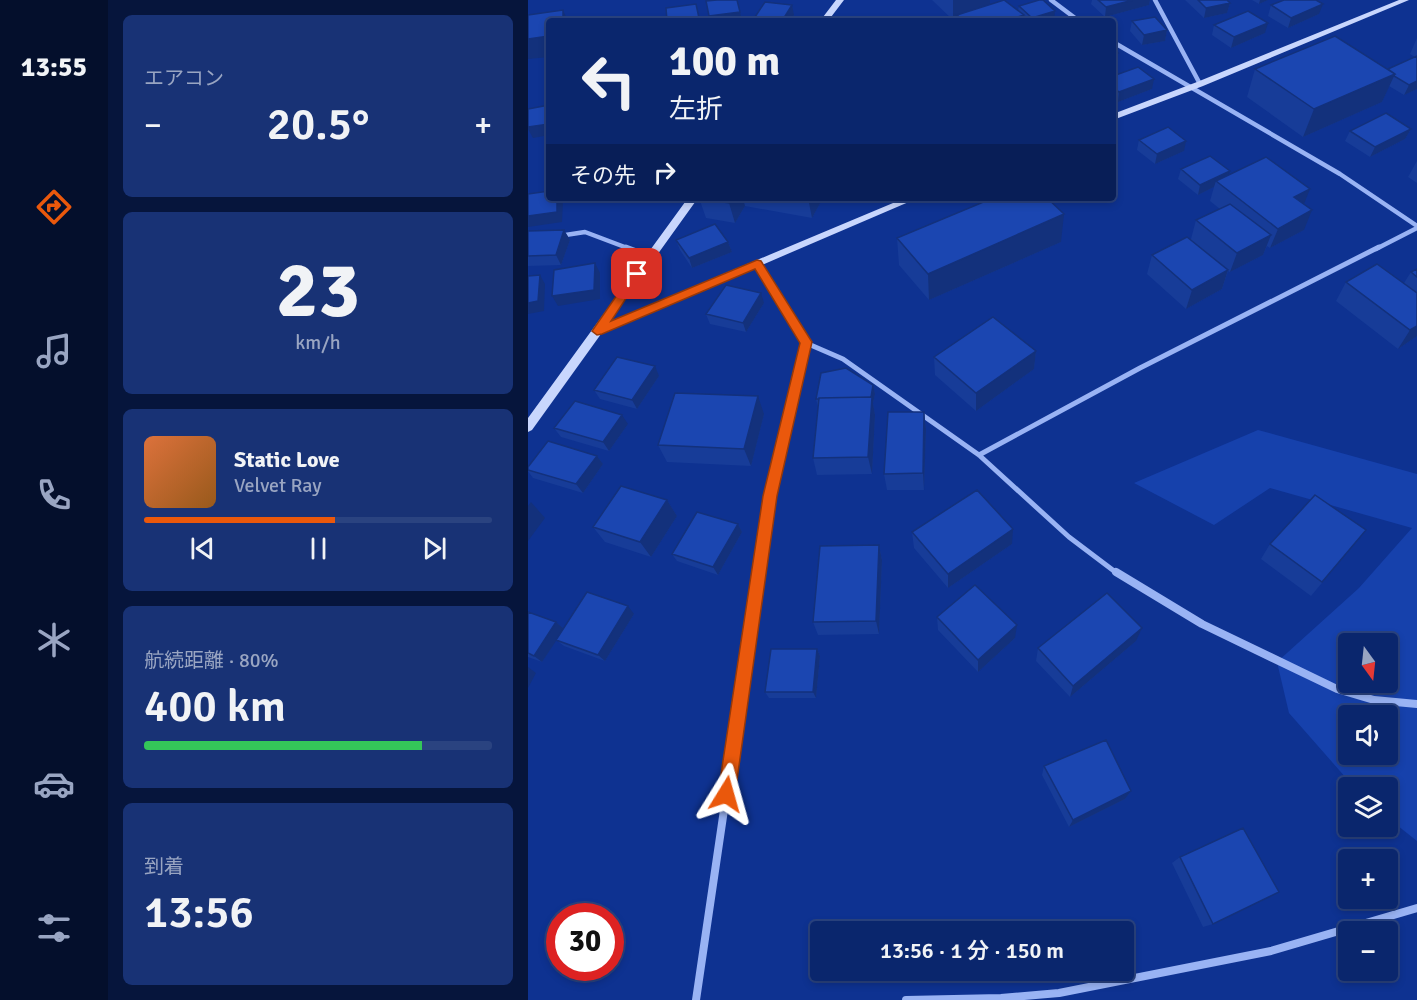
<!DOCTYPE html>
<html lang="ja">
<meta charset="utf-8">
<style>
body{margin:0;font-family:Signika,"Noto Sans JP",sans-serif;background:#183275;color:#f1f3f6;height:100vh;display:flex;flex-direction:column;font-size:22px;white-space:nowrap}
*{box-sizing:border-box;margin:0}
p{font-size:20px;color:#99a5c2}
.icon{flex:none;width:33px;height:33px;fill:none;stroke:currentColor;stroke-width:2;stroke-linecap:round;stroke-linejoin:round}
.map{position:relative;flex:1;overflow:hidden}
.sheet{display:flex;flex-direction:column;gap:15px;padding:15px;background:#06153c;width:420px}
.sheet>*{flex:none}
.guide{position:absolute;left:18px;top:18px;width:570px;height:183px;border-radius:6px;box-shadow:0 3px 9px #0003,0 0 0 2px #2a4380;background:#0a266d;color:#f1f3f6;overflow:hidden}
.needle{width:39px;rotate:165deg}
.controls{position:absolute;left:810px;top:633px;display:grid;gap:12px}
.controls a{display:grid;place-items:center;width:60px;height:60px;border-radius:6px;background:#0a266d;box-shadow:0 3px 9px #0003,0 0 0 2px #2a4380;font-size:30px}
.speed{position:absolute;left:18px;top:903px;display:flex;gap:12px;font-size:30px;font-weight:700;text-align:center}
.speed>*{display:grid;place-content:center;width:78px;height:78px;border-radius:50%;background:#0a266d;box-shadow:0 3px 9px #0003,0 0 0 2px #2a4380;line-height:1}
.speed .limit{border:9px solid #d22;background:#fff;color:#111}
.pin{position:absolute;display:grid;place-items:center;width:51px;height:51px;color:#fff;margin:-26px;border-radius:12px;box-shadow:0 3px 9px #0006}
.me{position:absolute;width:66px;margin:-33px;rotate:8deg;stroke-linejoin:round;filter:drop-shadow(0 0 4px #0008)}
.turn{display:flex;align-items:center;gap:21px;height:126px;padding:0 24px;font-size:27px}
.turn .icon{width:78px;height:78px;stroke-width:2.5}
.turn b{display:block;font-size:42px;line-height:51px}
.then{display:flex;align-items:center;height:57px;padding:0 24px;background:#0003;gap:12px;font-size:22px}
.big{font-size:45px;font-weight:600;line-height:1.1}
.sheet .widget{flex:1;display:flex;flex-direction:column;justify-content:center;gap:9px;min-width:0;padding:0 21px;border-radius:9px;background:#183275}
.sheet .dial{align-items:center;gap:0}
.dial b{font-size:78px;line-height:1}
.song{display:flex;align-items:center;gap:18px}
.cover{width:72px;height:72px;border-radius:9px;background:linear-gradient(135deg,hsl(20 70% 55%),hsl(30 70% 35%))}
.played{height:6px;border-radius:3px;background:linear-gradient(90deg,#ea580c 55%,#2a4380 55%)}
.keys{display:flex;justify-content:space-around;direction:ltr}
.heat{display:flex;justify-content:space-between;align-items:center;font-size:33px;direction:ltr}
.charge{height:9px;border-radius:4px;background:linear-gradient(90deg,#34c759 80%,#2a4380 0)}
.trip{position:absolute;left:282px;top:921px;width:324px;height:60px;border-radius:6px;background:#0a266d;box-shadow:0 3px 9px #0003,0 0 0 2px #2a4380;font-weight:600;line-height:60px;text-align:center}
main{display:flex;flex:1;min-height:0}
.tabs{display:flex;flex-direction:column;width:108px;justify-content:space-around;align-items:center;background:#040f2c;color:#99a5c2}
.tabs .icon{width:42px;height:42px}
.tabs .selected{color:#ea580c}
.tabs b{font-size:27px;color:#f1f3f6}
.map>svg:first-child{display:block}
.green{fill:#1641ac;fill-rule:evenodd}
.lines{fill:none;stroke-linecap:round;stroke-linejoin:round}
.street-far2{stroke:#99b3f4;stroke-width:4.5}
.street-far1{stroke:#99b3f4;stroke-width:5}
.street{stroke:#99b3f4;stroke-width:8}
.secondary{fill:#c8d6fd;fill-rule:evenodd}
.wall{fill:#173c98}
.shaded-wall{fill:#13317c}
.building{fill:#1b46b1;stroke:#13317c;stroke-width:1.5}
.route{fill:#ea580c;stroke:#983908;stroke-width:1.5}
</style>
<main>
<nav class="tabs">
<b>13:55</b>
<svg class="icon selected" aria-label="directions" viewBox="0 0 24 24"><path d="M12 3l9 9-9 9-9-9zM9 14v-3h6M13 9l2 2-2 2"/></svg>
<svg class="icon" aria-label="music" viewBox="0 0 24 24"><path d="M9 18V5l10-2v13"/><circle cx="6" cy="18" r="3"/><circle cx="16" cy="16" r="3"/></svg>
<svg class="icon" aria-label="phone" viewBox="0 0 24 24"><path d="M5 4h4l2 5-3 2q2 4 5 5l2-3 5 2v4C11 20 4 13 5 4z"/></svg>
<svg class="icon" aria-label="climate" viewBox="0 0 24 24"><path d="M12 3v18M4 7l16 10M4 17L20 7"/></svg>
<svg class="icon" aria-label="car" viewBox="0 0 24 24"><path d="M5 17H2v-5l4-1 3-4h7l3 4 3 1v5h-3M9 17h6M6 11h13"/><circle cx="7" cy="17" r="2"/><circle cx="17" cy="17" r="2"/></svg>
<svg class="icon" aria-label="filters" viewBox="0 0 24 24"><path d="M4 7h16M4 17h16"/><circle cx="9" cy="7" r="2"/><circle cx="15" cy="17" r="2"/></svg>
</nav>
<section class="sheet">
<div class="widget"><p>エアコン</p>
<div class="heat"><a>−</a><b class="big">20.5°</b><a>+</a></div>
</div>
<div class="widget dial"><b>23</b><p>km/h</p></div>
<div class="widget">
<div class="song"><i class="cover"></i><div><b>Static Love</b><p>Velvet Ray</p></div></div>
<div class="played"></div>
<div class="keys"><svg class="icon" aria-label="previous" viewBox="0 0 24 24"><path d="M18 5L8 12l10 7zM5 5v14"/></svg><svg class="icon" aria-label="pause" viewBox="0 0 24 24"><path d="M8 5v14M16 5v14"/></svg><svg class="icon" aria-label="next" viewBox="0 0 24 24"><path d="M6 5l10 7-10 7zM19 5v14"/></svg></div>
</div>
<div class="widget"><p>航続距離 · 80%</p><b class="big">400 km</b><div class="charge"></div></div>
<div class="widget"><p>到着</p><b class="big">13:56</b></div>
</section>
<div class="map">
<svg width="889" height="1000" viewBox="0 0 889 1000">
<rect width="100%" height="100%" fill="#0e3291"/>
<path class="green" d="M730,430L889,474V841L860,818V788L826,787L761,713L749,662L831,588L884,528L742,488L686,525L606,483ZM820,644H860V682H820ZM820,716H860V754H820Z"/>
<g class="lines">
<path class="street-far2" d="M523,0L551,21
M627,0L672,84
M585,42L812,174L889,226
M31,236L57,232L102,249
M848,249L889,228"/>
<path class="street-far1" d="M98,247L122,256
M229,263L278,343L315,359L451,455L541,537L590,574
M451,455L612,368L851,247
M231,574L242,497L278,343"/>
<path class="street" d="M588,572L674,624L809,689L846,700L889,704
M168,1000L231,572
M378,1000L473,998L531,993L743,951L889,908"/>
<path class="secondary" d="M308,0H316L300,21H292Z
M871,0H881L675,86L585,120V114L669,82Z
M160,198H170L81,322L377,198H390L73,334L4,430L0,432V418Z"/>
</g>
<path class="wall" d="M404,0H462V5L490,11L491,6L526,21H429V19L425,20Z
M564,0H622L621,5L577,17L563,4Z
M657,0H699L702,3L699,13L676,18Z
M724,0H740L731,4Z
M743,5L791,14L760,28L740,16Z
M266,15L262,21H227V17Z
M604,21L639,30L637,41L614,45L602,31Z
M686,25L737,33L703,48L684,35Z
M889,38V89L876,95L861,86L854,102L775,137L719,97L727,69H860L887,57L882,54Z
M585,76L624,89L590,102L585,98Z
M883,129L877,139L842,157L817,141L822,131Z
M611,140L656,151L627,164L609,150Z
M889,161V183L880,177Z
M653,169L701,175L776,204V230L742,248L739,246L735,255L702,272L700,271L694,289L658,309L619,274L624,255L663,239L668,220L692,209L682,201L686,187L670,195L650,179Z
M171,198H295L284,218L217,206L207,223L178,218Z
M36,230L42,240L33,265L0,266V231Z
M369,238L533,242L401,300L371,265Z
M148,240L200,242L204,252L164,268L152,250Z
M889,269V336L870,349L808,301L818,282L876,283L883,272Z
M236,303L218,332L182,324L178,314Z
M508,351L506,369L448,411L407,375L406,357Z
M131,376L109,409L72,399L66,390Z
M345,385L347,394L345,403L347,415L344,474L289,475L285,458L290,407L288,399Z
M396,412L398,429L396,490H359L356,474Z
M236,414L223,466L139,462L130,445Z
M100,424L81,451L33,437L26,428Z
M69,456L75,464L55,493L5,478L0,471V467Z
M139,500L149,516L123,557L77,542L65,527Z
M210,524L214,532L190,575L149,561L144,554Z
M838,530L783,596L733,559L742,544Z
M384,532L484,544L420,588L386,548Z
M351,545L354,560L351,634L290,635L285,622Z
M0,612L28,622L35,628L106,614L77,661L36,646L28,640L14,662L0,657Z
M409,617L487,638L450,672L410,630Z
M608,641L542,697L508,661L510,648Z
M289,649L292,656L288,698H241L237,692Z
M516,766L603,791L597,799L541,827L514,775Z
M652,857L685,924L675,927L644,863Z"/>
<path class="shaded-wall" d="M425,0H462V8L429,15V19L425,20Z
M605,0H622L621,5L577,17L578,7Z
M732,0H740L731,4Z
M702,3L699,13L676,18L678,8Z
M168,4L172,21H152Z
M795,4L791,14L760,28L763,18Z
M264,5L266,15L262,21H254Z
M35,10L40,21H35Z
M527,11L526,21H504V18Z
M212,12L214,21H183L181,16Z
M496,15L495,21H477Z
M740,23L737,33L703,48L706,37Z
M639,30L637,41L614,45L616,35Z
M21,36V57L0,59V39Z
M590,53L588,63L585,64V55Z
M867,74L854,102L775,137L786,109Z
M626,79L624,89L590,102L591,92Z
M889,81V89L876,95L881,85Z
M21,124V135L5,138L0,129V127Z
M883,129L877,139L842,157L847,147Z
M658,141L656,151L627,164L629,154Z
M702,171L699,181H688L686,187L670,195L672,185Z
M782,189L774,209L766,197Z
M29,198H34L35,200L34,222L0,227V216Z
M204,198H215L217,206L207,223L201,203Z
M280,198H295L284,218Z
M784,210L776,230L742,248L750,229Z
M536,214L533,242L401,300L400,274Z
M36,230L42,240L33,265L28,255Z
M743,235L735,255L702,272L709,253Z
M200,242L204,252L164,268L161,258Z
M67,263L72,273V299L30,306L24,296Z
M700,270L694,289L658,309L664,290Z
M12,275L17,284L16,311L0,314V303Z
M233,293L236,303L218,332L215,323Z
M889,326V336L870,349L882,330Z
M508,351L506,369L448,411V393Z
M127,366L131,376L109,409L104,400Z
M345,385L347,394L345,403L347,415L344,474L340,457L343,401Z
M230,396L236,414L223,466L216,449Z
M396,412L398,429L396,490L395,473Z
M94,415L100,424L81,451L75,442Z
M69,456L75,464L55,493L48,484Z
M139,500L149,516L123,557L112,542Z
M3,502L17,518L0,541V506Z
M210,524L214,532L190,575L185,567Z
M485,529L484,544L420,588V574Z
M351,545L354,560L351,634L348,621Z
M100,606L106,614L77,661L70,655Z
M28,622L36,629L14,662L6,656Z
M489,625L487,638L450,672V660Z
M614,628L608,641L542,697L545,686Z
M289,649L292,656L288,698L285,692Z
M0,667L8,673L0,688Z
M603,791L597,799L541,827L545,820Z"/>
<path class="building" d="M189,0H209L212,12L181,16L178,1Z
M476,0L496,15L477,21H436L429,15Z
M511,0H515L527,11L504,18L491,6Z
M570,0H605L578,7Z
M670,0H699L702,3L678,8Z
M756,0H788L795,4L763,18L743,5Z
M237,2L264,5L254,21L227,17Z
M168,4L171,18L152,21H139L138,8Z
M35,10V21H21V36L0,39V15Z
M720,11L740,23L706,37L686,25Z
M627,17L639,30L616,35L604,21Z
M122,18L123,21H99Z
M807,36L867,74L786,109L727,69Z
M585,49L590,53L585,55Z
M889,56V81L881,85L866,76L867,74L860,69Z
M610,67L626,79L591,92L585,87V76Z
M21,105V124L0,127V109Z
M858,113L883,129L847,147L822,131Z
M640,127L658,141L629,154L611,140Z
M682,156L702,171L672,185L653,169Z
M738,157L782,189L766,197L784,210L750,229L688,181Z
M21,191V198H29V212L0,216V194Z
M171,198H204L201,203Z
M465,198H519L536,214L400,274L369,238Z
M702,204L743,235L709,253L668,220Z
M187,224L200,242L161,258L148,240Z
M36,230L28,255L0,256V231Z
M659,237L700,270L664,290L624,255Z
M67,263L66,290L24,296L26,270Z
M849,264L889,293V326L882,330L818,282Z
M889,269V277L883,272Z
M12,275L10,301L0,303V276Z
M198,285L233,293L215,323L178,314Z
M465,317L508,351L448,393L406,357Z
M89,357L127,366L104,400L66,390Z
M318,368L345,385L343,397L291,398V399H288L293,373Z
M147,393L230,396L216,449L130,445Z
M344,397L340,457L285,458L291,398Z
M47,401L94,415L75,442L26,428Z
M360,412H396L395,473L356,474Z
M20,441L69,456L48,484L0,470V467Z
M93,486L139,500L112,542L65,527Z
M449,490L485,529L420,574L384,532Z
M787,495L838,530L794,582L742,544Z
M169,512L210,524L185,567L144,554Z
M351,545L348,621L285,622L292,546Z
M447,585L489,625L450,660L409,617Z
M59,592L100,606L70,655L28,640Z
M579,593L614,628L545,686L510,648Z
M0,612L28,622L6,656L0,653Z
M243,649H289L285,692H237Z
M578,740L603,791L545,820L516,766Z
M715,828L751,892L685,924L652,857Z"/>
<path class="route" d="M229,260L233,261L284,342L249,496L207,794L204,800L198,802L192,800L190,794L235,496L272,343L227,269L74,334L69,335L64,331L105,272L109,271L114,274L83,321Z"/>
</svg>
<div class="controls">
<a><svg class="needle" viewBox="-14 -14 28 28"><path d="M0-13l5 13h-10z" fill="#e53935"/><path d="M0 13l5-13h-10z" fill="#99a5c2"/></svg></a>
<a><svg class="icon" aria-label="sound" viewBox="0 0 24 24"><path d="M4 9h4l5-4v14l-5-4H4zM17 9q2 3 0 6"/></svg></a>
<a><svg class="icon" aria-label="layers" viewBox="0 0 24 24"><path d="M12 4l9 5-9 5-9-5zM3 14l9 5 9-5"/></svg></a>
<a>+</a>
<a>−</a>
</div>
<div class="speed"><div class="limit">30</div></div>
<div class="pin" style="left:109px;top:274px;background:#d93025"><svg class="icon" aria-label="arrive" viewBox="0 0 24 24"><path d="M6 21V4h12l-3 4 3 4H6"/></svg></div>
<svg class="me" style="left:198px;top:794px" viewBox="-20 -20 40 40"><path d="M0-17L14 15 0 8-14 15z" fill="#ea580c" stroke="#fff" stroke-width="4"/></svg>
<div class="trip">13:56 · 1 分 · 150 m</div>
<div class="guide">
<div class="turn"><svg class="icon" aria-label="left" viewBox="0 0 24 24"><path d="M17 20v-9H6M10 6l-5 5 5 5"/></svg><div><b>100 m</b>左折</div></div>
<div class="then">その先<svg class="icon" aria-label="right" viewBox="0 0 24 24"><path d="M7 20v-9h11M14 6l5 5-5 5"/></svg></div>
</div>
</div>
</main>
